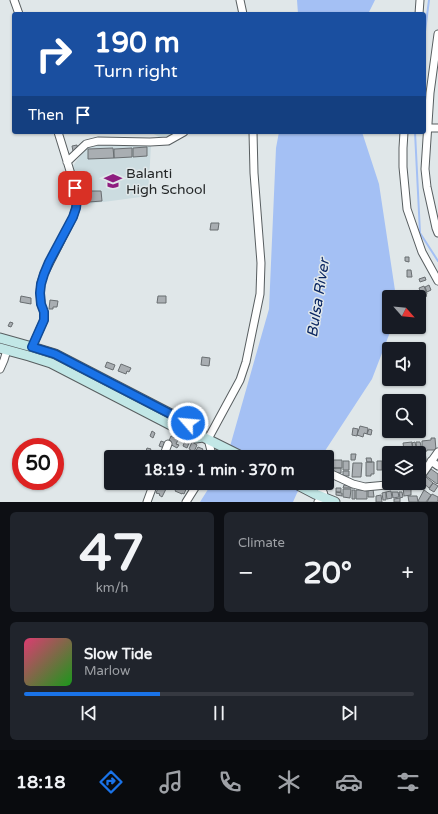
<!DOCTYPE html>
<meta charset="utf-8">
<style>
body{margin:0;font-family:"Varela Round",sans-serif;background:#20242c;color:#f1f3f6;height:100vh;display:flex;flex-direction:column;font-size:15px;white-space:nowrap}
*{box-sizing:border-box;margin:0}
p{font-size:13px;color:#9ea1a6}
.icon{flex:none;width:22px;height:22px;fill:none;stroke:currentColor;stroke-width:2;stroke-linecap:round;stroke-linejoin:round}
.map{position:relative;height:502px;overflow:hidden}
.panel{display:flex;flex-direction:column;gap:10px;padding:10px;background:#0d0f14;flex:1}
.panel>*{flex:none}
.banner{position:absolute;left:12px;top:12px;width:414px;height:122px;border-radius:4px;box-shadow:0 1px 3px #0004;background:#1a4fa0;color:#fff;overflow:hidden}
.needle{width:26px;rotate:117deg}
.buttons{position:absolute;left:382px;top:290px;display:grid;gap:8px}
.buttons a{display:grid;place-items:center;width:44px;height:44px;border-radius:4px;background:#171b24;box-shadow:0 1px 3px #0004;font-size:20px}
.speed{position:absolute;left:12px;top:438px;display:flex;gap:8px;font-size:20px;font-weight:700;text-align:center}
.speed>*{display:grid;place-content:center;width:52px;height:52px;border-radius:50%;background:#171b24;box-shadow:0 1px 3px #0004;line-height:1}
.speed .limit{border:6px solid #d22;background:#fff;color:#111}
.pin{position:absolute;display:grid;place-items:center;width:34px;height:34px;color:#fff;margin:-17px;border-radius:8px;box-shadow:0 2px 6px #0006}
.me{position:absolute;width:44px;margin:-22px;rotate:297deg;stroke-linejoin:round;filter:drop-shadow(0 0 3px #0008)}
.turn{display:flex;align-items:center;gap:14px;height:84px;padding:0 16px;font-size:18px}
.turn .icon{width:52px;height:52px;stroke-width:2.5}
.turn b{display:block;font-size:28px;line-height:34px}
.then{display:flex;align-items:center;height:38px;padding:0 16px;background:#0003;gap:8px;font-size:15px}
.big{font-size:30px;font-weight:800;line-height:1.1}
.panel .widget{flex:1;display:flex;flex-direction:column;justify-content:center;gap:6px;min-width:0;padding:0 14px;border-radius:6px;background:#20242c}
.panel .dial{align-items:center;gap:0}
.dial b{font-size:52px;line-height:1}
.song{display:flex;align-items:center;gap:12px}
.cover{width:48px;height:48px;border-radius:6px;background:linear-gradient(135deg,hsl(340 70% 55%),hsl(120 70% 35%))}
.played{height:4px;border-radius:2px;background:linear-gradient(90deg,#1a73e8 35%,#363941 35%)}
.keys{display:flex;justify-content:space-around;direction:ltr}
.heat{display:flex;justify-content:space-between;align-items:center;font-size:22px;direction:ltr}
.panel .tiles{flex:1;display:grid;gap:10px;grid-template-columns:1fr 1fr}
.widget:last-child{grid-column:span 2}
.trip{position:absolute;left:104px;top:450px;width:230px;height:40px;border-radius:4px;background:#171b24;box-shadow:0 1px 3px #0004;font-weight:800;line-height:40px;text-align:center}
.dock{display:flex;height:64px;justify-content:space-around;align-items:center;background:#090b0e;color:#9ea1a6}
.dock .icon{width:28px;height:28px}
.dock .selected{color:#1a73e8}
.dock b{font-size:18px;color:#f1f3f6}
.map>svg:first-child{display:block}
.built{fill:#ccdce0}
.water{fill:#a4c0f4}
.lines{fill:none;stroke-linecap:round;stroke-linejoin:round}
.stream{stroke:#a4c0f4;stroke-width:2}
.building{fill:#a9aeb2;stroke:#696e71}
.minor-casing{stroke:#585e60;stroke-width:9}
.secondary-casing{stroke:#585e60;stroke-width:11}
.minor{stroke:#fff;stroke-width:7}
.secondary{stroke:#c2e7e6;stroke-width:9}
.route-casing{stroke:#114b97;stroke-width:10}
.route{stroke:#1a73e8;stroke-width:7}
.labels{text-anchor:middle;stroke-width:3;stroke-linejoin:round;paint-order:stroke}
.poi-label{font-size:14px;fill:#242728;stroke:#e0e7e9;text-anchor:start}
.water-label{font-size:15px;font-style:italic;fill:#0a2661;stroke:#e0e7e9}
</style>
<div class="map">
<svg width="438" height="502" viewBox="0 0 438 502">
<rect width="100%" height="100%" fill="#e0e7e9"/>
<path class="built" d="M150,132H176L171,136L159,137Z
M96,145L151,146L148,196L81,205L73,166L86,147Z"/>
<path class="water" d="M297,0H375L368,14H298Z
M279,132H362L379,184L396,297H389V327H392L372,379L321,457H227L269,309L276,148Z
M212,483H304L297,493L293,502H200Z"/>
<g class="lines">
<path class="stream" d="M424,39L429,0
M415,132L420,233L438,261"/>
</g>
<path class="building" d="M77,145L78,150L73,151L72,146Z
M147,147V156L133,157V148Z
M113,148L114,158L88,159V149Z
M132,148V157L114,158V149Z
M89,191H101L102,201L89,202Z
M211,223H219L218,230H210Z
M405,257H409V262L405,261Z
M407,270H411L412,277H407Z
M425,277L426,280L420,282L419,279Z
M429,285L431,290L427,292L425,287Z
M424,286L427,294L426,295L427,296L423,298L419,288Z
M21,296L31,298V304L20,302Z
M158,296H166V303H157Z
M50,300L58,301L57,307H53V309H49Z
M10,322L13,323L11,327L8,326Z
M202,357L210,358L209,366L201,365Z
M107,362L115,365L113,370L105,367Z
M121,364L131,368L129,372L127,371L126,374L118,371Z
M360,426L368,428L367,434L364,433L363,437L357,435Z
M353,428L358,429L357,436L352,435Z
M369,429L372,430L371,435L367,434Z
M152,431L155,433L153,438L150,436Z
M171,436L178,440L176,444L179,445L177,448L168,443Z
M431,438H435L436,450H427V451L422,452V441L431,440Z
M161,441L166,443L164,448L159,446Z
M185,441L189,443L187,448L183,446Z
M192,442L197,445L193,454L190,452L191,450L189,449Z
M412,442L413,452L406,453V450H404L403,443Z
M415,442L417,452H413L412,443Z
M416,442H420L422,450L417,451Z
M198,447L203,449L199,457L194,454Z
M147,448L151,449L149,453L146,451Z
M425,452L427,466L420,467L419,453Z
M351,454H356L355,460H351Z
M366,458H371L372,462H367Z
M330,460H342V468H330Z
M343,461H349V470H343Z
M377,461H382V470H377Z
M366,462H374V474H371V476H366Z
M353,463H362L361,477H352Z
M333,468H341V473H333Z
M431,469L438,474V483L437,484L426,476Z
M389,470V481H383V471Z
M343,471H349V476H343Z
M426,477L433,483L429,488L422,482Z
M170,483H178L175,489L168,486Z
M433,483L438,486L434,492L429,489Z
M179,484L185,488V486L187,487L184,494L182,493V494L175,491Z
M344,485L353,486V488H343Z
M159,486L166,489L162,497L159,495L160,494L156,493Z
M411,486V495L404,496L403,487Z
M336,488H341V492H336Z
M343,489H351L350,498L343,497Z
M373,489L374,497H368V490Z
M352,490H355V499H352Z
M356,490H367V499H356Z
M424,490L431,495L426,502H420L418,501Z
M391,491L392,498L387,499L386,492Z
M336,492L342,493V496L336,495Z
M386,492V500H383L382,493Z
M392,492H398L399,497L393,498Z
M399,492H402L403,497L400,498Z
M432,494L438,497V500L437,502H427Z
M381,495L382,502H376V496Z
M408,496H417L418,502H419H409Z
M400,498V502H394V499Z"/>
<g class="lines">
<g class="minor-casing">
<path id="minor" d="M14,0L19,14
M240,0L243,14
M419,14L420,0
M438,34L430,93L425,169L427,187L436,228L438,233
M428,128H438
M404,132L403,148V167L407,209L422,252L438,281
M67,162L86,144L98,141L150,142L168,141L184,132
M32,347L44,320V312L41,304L40,293L41,283L44,274L73,217L76,208L77,199L75,187L58,132
M0,369L4,360L7,350
M163,457L168,444
M211,457V451L208,439L240,380L246,362L260,294L261,263L254,173L253,132
M431,461L438,466
M327,472L353,484L365,487L408,483
M419,475L423,473L438,452
M147,502L154,483
M186,502L198,483
M318,502L322,500L324,495C324,490 319,490 319,483"/>
</g>
<g class="secondary-casing">
<path id="secondary" d="M0,338L32,347L55,354L200,429L203,437
M0,348L29,356L51,363L196,438L203,437L243,457
M294,483L315,494L335,502"/>
</g>
<use href="#minor" class="minor"/>
<use href="#secondary" class="secondary"/>
</g>
<g class="lines">
<g class="route-casing">
<path id="route" d="M75,188L77,199L76,208L73,217L49,262L44,274L41,284L40,293L41,304L44,312V320L32,347L55,354L76,365L188,423"/>
</g>
<use href="#route" class="route"/>
</g>
<defs>
<g id="school-bare" transform="scale(1.38)"><path d="M0-5L7-2L0 1L-7-2ZM-4 1L0 2.5L4 1V4Q0 6-4 4Z" fill="#8e1d7f" stroke="#e0e7e9" stroke-width="2.5" paint-order="stroke"/></g>
</defs>
<g fill-rule="evenodd">
<use href="#school-bare" x="113" y="181"/>
</g>
<g class="labels">
<g class="poi-label">
<text x="126" y="178">Balanti<tspan x="126" dy="16">High School</tspan></text>
</g>
<g class="water-label">
<text transform="translate(318 298) rotate(-81)" y="5">Bulsa River</text>
</g>
</g>
</svg>
<div class="buttons">
<a><svg class="needle" viewBox="-14 -14 28 28"><path d="M0-13l5 13h-10z" fill="#e53935"/><path d="M0 13l5-13h-10z" fill="#9ea1a6"/></svg></a>
<a><svg class="icon" aria-label="sound" viewBox="0 0 24 24"><path d="M4 9h4l5-4v14l-5-4H4zM17 9q2 3 0 6"/></svg></a>
<a><svg class="icon" aria-label="search" viewBox="0 0 24 24"><circle cx="10" cy="10" r="6"/><path d="M15 15l6 6"/></svg></a>
<a><svg class="icon" aria-label="layers" viewBox="0 0 24 24"><path d="M12 4l9 5-9 5-9-5zM3 14l9 5 9-5"/></svg></a>
</div>
<div class="speed"><div class="limit">50</div></div>
<div class="pin" style="left:75px;top:188px;background:#d93025"><svg class="icon" aria-label="arrive" viewBox="0 0 24 24"><path d="M6 21V4h12l-3 4 3 4H6"/></svg></div>
<svg class="me" style="left:188px;top:423px" viewBox="-20 -20 40 40"><circle r="17" fill="#1a73e8" stroke="#fff" stroke-width="3"/><path d="M0-11L8 9 0 5-8 9z" fill="#fff"/></svg>
<div class="trip">18:19 · 1 min · 370 m</div>
<div class="banner">
<div class="turn"><svg class="icon" aria-label="right" viewBox="0 0 24 24"><path d="M7 20v-9h11M14 6l5 5-5 5"/></svg><div><b>190 m</b>Turn right</div></div>
<div class="then">Then<svg class="icon" aria-label="arrive" viewBox="0 0 24 24"><path d="M6 21V4h12l-3 4 3 4H6"/></svg></div>
</div>
</div>
<section class="panel">
<div class="tiles">
<div class="widget dial"><b>47</b><p>km/h</p></div>
<div class="widget"><p>Climate</p>
<div class="heat"><a>−</a><b class="big">20°</b><a>+</a></div>
</div>
<div class="widget">
<div class="song"><i class="cover"></i><div><b>Slow Tide</b><p>Marlow</p></div></div>
<div class="played"></div>
<div class="keys"><svg class="icon" aria-label="previous" viewBox="0 0 24 24"><path d="M18 5L8 12l10 7zM5 5v14"/></svg><svg class="icon" aria-label="pause" viewBox="0 0 24 24"><path d="M8 5v14M16 5v14"/></svg><svg class="icon" aria-label="next" viewBox="0 0 24 24"><path d="M6 5l10 7-10 7zM19 5v14"/></svg></div>
</div>
</div>
</section>
<nav class="dock">
<b>18:18</b>
<svg class="icon selected" aria-label="directions" viewBox="0 0 24 24"><path d="M12 3l9 9-9 9-9-9zM9 14v-3h6M13 9l2 2-2 2"/></svg>
<svg class="icon" aria-label="music" viewBox="0 0 24 24"><path d="M9 18V5l10-2v13"/><circle cx="6" cy="18" r="3"/><circle cx="16" cy="16" r="3"/></svg>
<svg class="icon" aria-label="phone" viewBox="0 0 24 24"><path d="M5 4h4l2 5-3 2q2 4 5 5l2-3 5 2v4C11 20 4 13 5 4z"/></svg>
<svg class="icon" aria-label="climate" viewBox="0 0 24 24"><path d="M12 3v18M4 7l16 10M4 17L20 7"/></svg>
<svg class="icon" aria-label="car" viewBox="0 0 24 24"><path d="M5 17H2v-5l4-1 3-4h7l3 4 3 1v5h-3M9 17h6M6 11h13"/><circle cx="7" cy="17" r="2"/><circle cx="17" cy="17" r="2"/></svg>
<svg class="icon" aria-label="filters" viewBox="0 0 24 24"><path d="M4 7h16M4 17h16"/><circle cx="9" cy="7" r="2"/><circle cx="15" cy="17" r="2"/></svg>
</nav>
